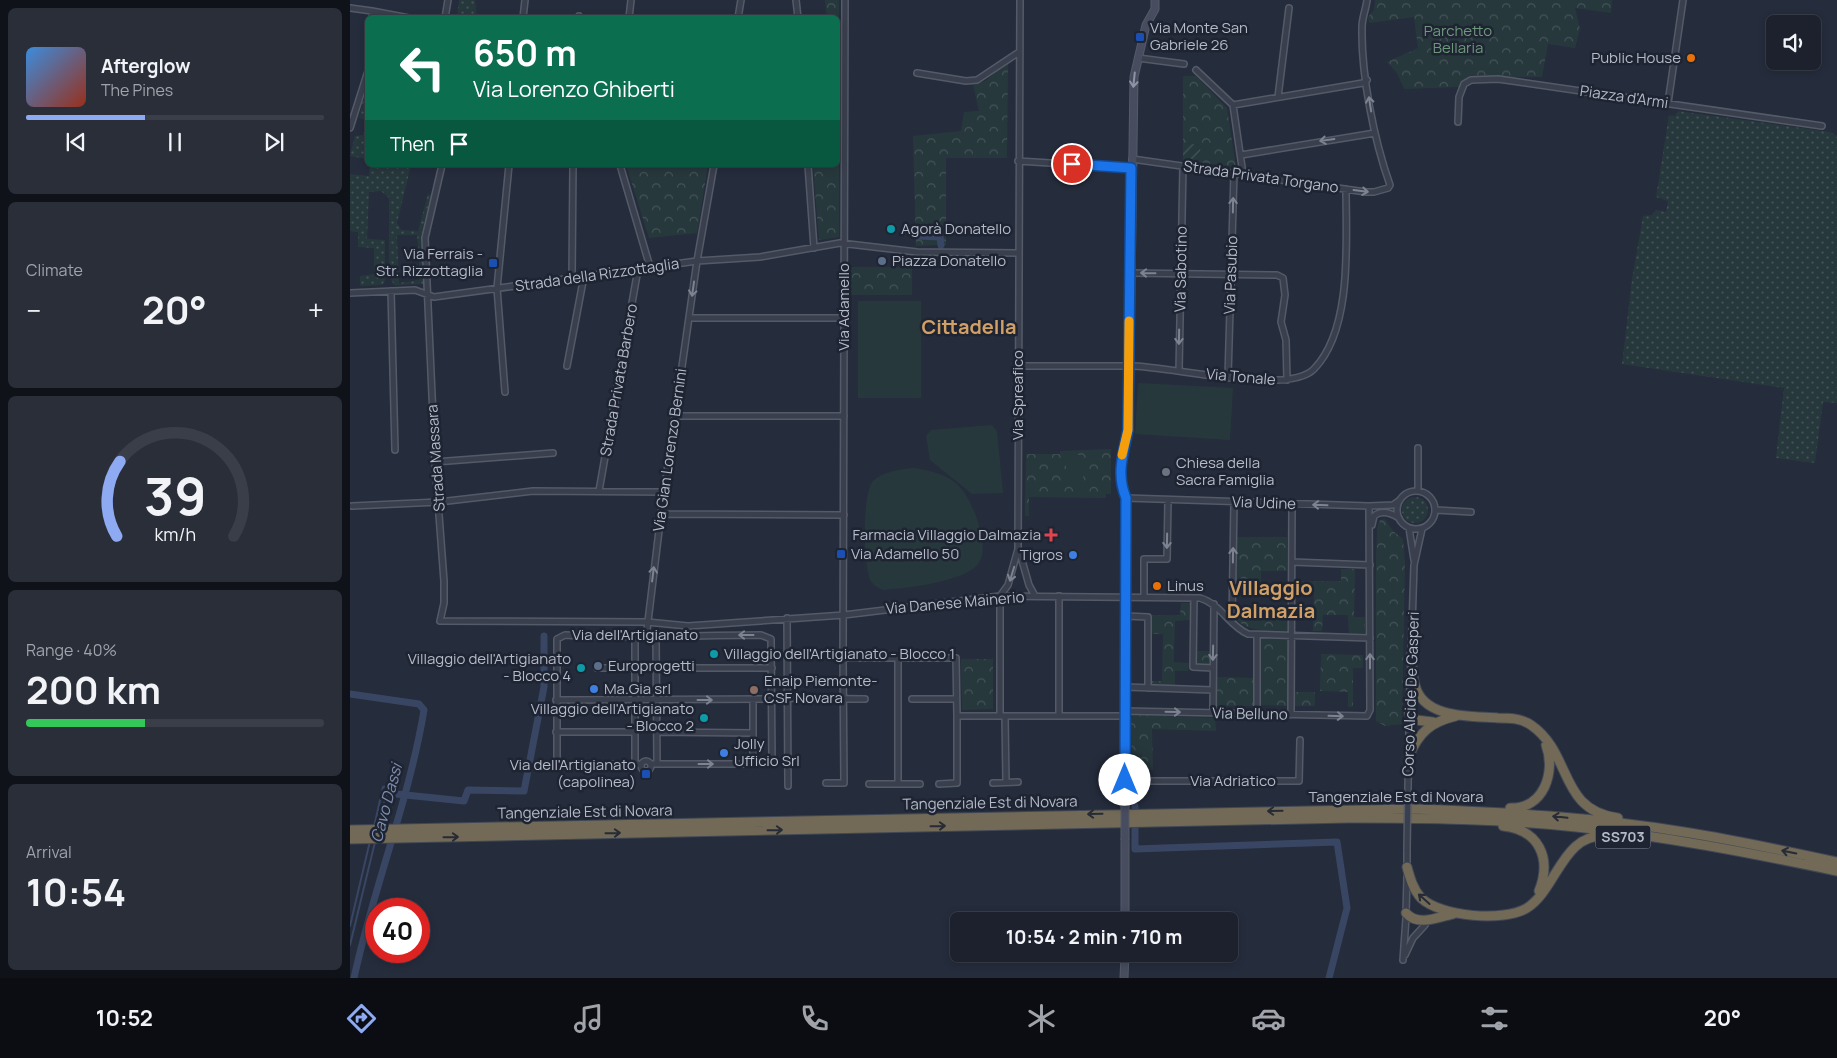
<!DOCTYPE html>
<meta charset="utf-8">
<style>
body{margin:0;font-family:Manrope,sans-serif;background:#292e39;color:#f1f3f6;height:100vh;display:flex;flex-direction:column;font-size:19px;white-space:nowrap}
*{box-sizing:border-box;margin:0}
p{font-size:16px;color:#a0a3aa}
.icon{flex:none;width:28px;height:28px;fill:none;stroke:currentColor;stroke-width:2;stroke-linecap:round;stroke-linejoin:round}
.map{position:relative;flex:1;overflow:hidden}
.side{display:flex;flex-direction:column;gap:8px;padding:8px;background:#0f1219;width:350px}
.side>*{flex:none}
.hud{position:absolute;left:15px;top:15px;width:475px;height:152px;border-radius:8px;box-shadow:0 2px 8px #0003,0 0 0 1px #3a3e49;background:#0b6e4f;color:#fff;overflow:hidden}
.fabs{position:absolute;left:1416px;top:15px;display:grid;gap:10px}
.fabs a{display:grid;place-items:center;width:55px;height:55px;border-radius:8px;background:#1c212d;box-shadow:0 2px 8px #0003,0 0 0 1px #3a3e49;font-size:25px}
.speed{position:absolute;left:15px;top:898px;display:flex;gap:10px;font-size:25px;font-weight:700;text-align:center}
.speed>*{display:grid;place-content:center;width:65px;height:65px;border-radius:50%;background:#1c212d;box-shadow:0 2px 8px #0003,0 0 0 1px #3a3e49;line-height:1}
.speed .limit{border:8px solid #d22;background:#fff;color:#111}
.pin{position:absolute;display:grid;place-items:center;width:42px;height:42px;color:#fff;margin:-21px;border:2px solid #fff;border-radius:50%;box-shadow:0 1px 5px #0007}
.me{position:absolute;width:55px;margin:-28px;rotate:0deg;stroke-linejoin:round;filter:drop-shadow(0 0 4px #0008)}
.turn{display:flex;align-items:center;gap:18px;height:105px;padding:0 25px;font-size:22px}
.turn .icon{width:65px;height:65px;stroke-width:2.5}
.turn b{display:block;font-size:35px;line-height:42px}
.then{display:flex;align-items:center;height:48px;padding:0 25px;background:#0003;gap:10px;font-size:19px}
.big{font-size:38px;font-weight:700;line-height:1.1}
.side .card{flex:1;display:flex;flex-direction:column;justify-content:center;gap:8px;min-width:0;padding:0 18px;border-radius:8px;background:#292e39}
.side .dial{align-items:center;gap:0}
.dial svg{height:130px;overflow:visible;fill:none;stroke:#3a3e49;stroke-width:7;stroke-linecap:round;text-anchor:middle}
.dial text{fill:#f1f3f6;stroke:none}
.song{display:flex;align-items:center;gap:15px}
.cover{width:60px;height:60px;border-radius:8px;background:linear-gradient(135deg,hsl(210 70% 55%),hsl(10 70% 35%))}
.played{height:5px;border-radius:2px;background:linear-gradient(90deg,#8eaaf3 40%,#3a3e49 40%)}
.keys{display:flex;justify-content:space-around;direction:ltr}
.heat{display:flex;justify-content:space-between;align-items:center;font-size:28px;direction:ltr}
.charge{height:8px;border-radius:4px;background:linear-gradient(90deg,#34c759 40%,#3a3e49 0)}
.trip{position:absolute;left:600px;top:912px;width:288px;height:50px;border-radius:8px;background:#1c212d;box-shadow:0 2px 8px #0003,0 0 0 1px #3a3e49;font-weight:700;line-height:50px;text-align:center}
.dock{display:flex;height:80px;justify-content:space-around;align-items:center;background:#0b0d12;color:#a0a3aa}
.dock .icon{width:35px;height:35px}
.dock .on{color:#8eaaf3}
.dock b{font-size:22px;color:#f1f3f6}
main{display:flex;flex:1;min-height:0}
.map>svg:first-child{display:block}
.grass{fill:url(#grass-dots)}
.park{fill:url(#park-crowns)}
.garden{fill:url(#garden-furrows)}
.pitch{fill:#27383d}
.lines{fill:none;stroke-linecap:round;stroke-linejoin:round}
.stream{stroke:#394663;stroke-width:2}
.canal{stroke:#394663;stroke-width:7}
.street-casing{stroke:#545a68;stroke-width:8}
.secondary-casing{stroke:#545a68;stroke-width:9}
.highway-casing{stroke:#414755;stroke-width:11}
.street{stroke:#393f4d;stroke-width:5}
.secondary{stroke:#474d5f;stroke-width:7}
.highway{stroke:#726a56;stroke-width:9}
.street-bridge-casing{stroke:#545a68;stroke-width:8;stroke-linecap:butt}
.secondary-bridge-casing{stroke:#545a68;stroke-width:9;stroke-linecap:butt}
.street-bridge{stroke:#393f4d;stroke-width:5}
.secondary-bridge{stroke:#474d5f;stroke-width:7}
.oneway{stroke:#8e94a3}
.oneway2{stroke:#7d8391}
.oneway3{stroke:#262b36}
.route-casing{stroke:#114b97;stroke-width:12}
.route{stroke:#1a73e8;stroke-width:9}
.slow{stroke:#f59e0b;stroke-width:9}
.transit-dot{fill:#1a4fb4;stroke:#1e2432;stroke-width:2}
.food-dot{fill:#e8710a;stroke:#1e2432;stroke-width:2}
.culture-dot{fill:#0f9aa8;stroke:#1e2432;stroke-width:2}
.service-dot{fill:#5c6f8a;stroke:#1e2432;stroke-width:2}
.worship-dot{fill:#6b7280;stroke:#1e2432;stroke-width:2}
.health-dot{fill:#e0444e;stroke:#1e2432;stroke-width:2}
.shop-dot{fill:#3f7fe0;stroke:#1e2432;stroke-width:2}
.education-dot{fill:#8d6e63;stroke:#1e2432;stroke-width:2}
.labels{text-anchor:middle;stroke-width:5;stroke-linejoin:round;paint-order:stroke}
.shield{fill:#1e2432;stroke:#878d9b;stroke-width:1}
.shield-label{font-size:14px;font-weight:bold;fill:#b4bac8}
.poi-label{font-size:15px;fill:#b4bac8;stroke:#1e2432;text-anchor:start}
.park-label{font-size:15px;fill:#6d987b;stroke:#1e2432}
.street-label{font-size:15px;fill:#b4bac8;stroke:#1e2432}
.water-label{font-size:16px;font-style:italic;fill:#7d8dae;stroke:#1e2432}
.district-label{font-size:20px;font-weight:bold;fill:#d0a067;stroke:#1e2432}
</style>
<main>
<section class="side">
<div class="card">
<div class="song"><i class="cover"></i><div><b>Afterglow</b><p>The Pines</p></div></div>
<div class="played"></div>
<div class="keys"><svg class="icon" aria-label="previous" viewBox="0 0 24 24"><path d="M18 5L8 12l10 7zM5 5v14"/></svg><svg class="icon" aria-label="pause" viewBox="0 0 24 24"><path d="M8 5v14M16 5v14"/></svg><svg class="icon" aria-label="next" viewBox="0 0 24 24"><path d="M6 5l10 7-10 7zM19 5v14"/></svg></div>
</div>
<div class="card"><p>Climate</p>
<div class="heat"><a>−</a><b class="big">20°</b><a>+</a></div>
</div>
<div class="card dial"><svg viewBox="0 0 100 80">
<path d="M14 69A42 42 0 1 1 86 69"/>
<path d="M14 69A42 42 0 0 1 16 23" stroke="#8eaaf3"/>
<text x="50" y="56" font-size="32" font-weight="700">39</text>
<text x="50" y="72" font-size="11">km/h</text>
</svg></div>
<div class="card"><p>Range · 40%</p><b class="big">200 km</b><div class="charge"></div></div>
<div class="card"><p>Arrival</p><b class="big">10:54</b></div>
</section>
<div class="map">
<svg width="1487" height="978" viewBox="0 0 1487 978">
<defs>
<pattern id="grass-dots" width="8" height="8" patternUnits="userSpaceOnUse" patternTransform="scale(1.25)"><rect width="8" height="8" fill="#27383d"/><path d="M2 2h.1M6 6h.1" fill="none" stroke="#445358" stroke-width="1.8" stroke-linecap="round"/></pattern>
<pattern id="park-crowns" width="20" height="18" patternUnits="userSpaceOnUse" patternTransform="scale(1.25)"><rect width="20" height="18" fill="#27383d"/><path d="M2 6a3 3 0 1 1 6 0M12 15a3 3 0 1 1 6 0" fill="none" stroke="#445358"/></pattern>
<pattern id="garden-furrows" width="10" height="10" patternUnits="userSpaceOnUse" patternTransform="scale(1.25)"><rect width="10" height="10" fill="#27383d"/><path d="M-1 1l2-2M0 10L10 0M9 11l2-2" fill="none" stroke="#445358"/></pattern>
</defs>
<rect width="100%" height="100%" fill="#252c3c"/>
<path class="grass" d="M109,0H125L127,17H107Z
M17,97V159L0,156L5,136L13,135L17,121L9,118L13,99Z
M1328,111L1480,132L1487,136V403L1473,402L1465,463L1426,458L1434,388L1272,364L1282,279L1293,216L1302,215L1306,210L1316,212L1318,201L1306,197L1319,115L1325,116Z
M20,165H61L47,223L51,230L68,231L78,194L81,195L71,235L72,255H69L67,235H47L49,283L69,280V261H72L73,284L44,285L39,275V198L31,191L19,192L17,239L35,240V281L32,285L10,286V276L24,274V248L8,247V232L0,231V174L19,176Z
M1052 510a13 13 0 1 1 26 0a13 13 0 1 1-26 0Z"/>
<path class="park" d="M475,0H489V237L469,240L463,165H488V18L477,17Z
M1025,0H1262L1261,13L1225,8L1230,29L1225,48L1198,44L1192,77H1121L1109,87L1054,89L1047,73L1037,62L1068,48L1064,17L1019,23L1018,17L1024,10Z
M658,62L657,158H596V245H593L592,235L575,233V238H588L589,245L566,246L563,136L611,131L614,112L629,111L623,85L635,81Z
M833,76H846L877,108L886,167L848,162L851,145L833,143Z
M276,165H358L347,233L299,238Z
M500,267H562V295H500Z
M761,449V494H756V498L679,497V516H675L676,454H710V451Z
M1035,519L1043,531L1053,539L1055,562L1052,724L1035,726L1026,721V560L1027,529L1030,520Z
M887,537H937V571H911V582H886Z
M991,569H1005L1004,617H1015V633H999L998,615H973L972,631H963L964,590L946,589V581H991Z
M831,603H840V620L825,621L824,662L839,663L838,671H825V687L800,686V681H812L813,634H800V615H830Z
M886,610L937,611L938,631C920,630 898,633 886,619Z
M911,638H940L939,706L910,705Z
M845,651H861V666L845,665Z
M971,654L1013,655V668H1003V707H998V692L970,691Z
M611,659H643V709L612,710Z
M867,677L903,678V706H866Z
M943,692H965V706H943Z
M783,715L865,718L866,731L802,729L803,770H782L781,718Z"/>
<path class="garden" d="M833,143L851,145L848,162L833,160Z"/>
<path class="pitch" d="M508,301H571V398H508Z
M788,383L883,388L880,440L785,434Z
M642,425L647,431L653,493L622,494L580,460L576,436L581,430Z
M716,455H733V485H716Z
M563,468C579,470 597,474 609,486C622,499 642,548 628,564C614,582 556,588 533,590C528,588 524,586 521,581C513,567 512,492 523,481C532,472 551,469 563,468Z"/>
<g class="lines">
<path class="stream" d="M29,826L37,791
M24,827L33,787L38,786L37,791L46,794
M0,926L20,841
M0,945L25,842"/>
<path class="canal" d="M568,236L590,237L591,245
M0,694L69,704L74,710C59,801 23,888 4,978
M46,794L114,801L118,790L174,791L194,687V636
M785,806V849L987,842L997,908L979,978"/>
<g class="street-casing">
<path id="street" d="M446,0L448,18
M495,0L493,658H606L607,716H775
M0,8L22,11V18
M22,11L59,18
M95,18L98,0
M173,18L175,0
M229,18V16
M279,18L281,0
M388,18L391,0
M788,58L834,64
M846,70L883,105
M567,73L616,81L627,80L669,52
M928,97L939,8
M1318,103L1333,0
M1108,122L1109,97L1114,84L1121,80L1148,79L1472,126
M0,128L18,71
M891,155L1025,133
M782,159L1016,192H1024L1038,188L1040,185C1024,140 1011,75 1012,27C1012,18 1016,9 1017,0
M668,161L781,168
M92,165L75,238L85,462L94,581V603L90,621L297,622L338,626L494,615L650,596L850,598C871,604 879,626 898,634L1020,638
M270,165L300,267
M458,165L464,248
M893,174L883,105L1013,83L1017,80
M780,273L927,275L933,278L935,295L931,322L936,340L937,380
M222,278L223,165
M41,291L45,450
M0,293L65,290L84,297L347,261L410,257L490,243L567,252L668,253
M339,318H494
M217,366L234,276
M667,366C705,366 743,366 781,366C820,366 938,396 964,369C1003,329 996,240 996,189
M829,371L833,166
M878,377L884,173
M155,392L147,288L159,165
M326,416H494
M85,462L203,453
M1047 510a19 19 0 1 1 38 0a19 19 0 1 1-38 0Z
M249,491L288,269
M1068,491V448
M776,498L1019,506L1043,505L1050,500
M2,506L89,502L183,491L314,492
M1086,510L1121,512
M311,514L494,515
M1022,525L1024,516C1031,510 1041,513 1049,518
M1059,528L1064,560
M669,550L679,585L685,596
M942,562L1020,565
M650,596L658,585L668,549L670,0
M709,596V716
M794,597V559H817L818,500
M844,598L843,667L863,668
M776,616L798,617V688
M437,618L438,786
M882,622L884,502
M296,638L311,514L347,261L364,165
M306,638L307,764
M1061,657L1064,565L1072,529
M548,659V784
M247,668H285
M307,668H422
M775,687L863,690
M438,698L515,699
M562,699H606
M206,700L422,699
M774,711L1017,716L1020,710L1019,506
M863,713L864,604
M907,715V635
M941,715L942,503
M650,716V596
M655,716L656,782
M206,732H285
M307,732L403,733
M291 766a5 5 0 1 1 10 0a5 5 0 1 1-10 0Z
M285,764V638
M291,764L217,765L207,761V639L215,635C281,639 345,635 411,635L421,639L422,762L415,764H301
M403,764V699
M775,781H949L950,740
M476,783H494L493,658
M643,783L668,782
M519,784H570
M589,784L607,783V716
M1058,787L1060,678
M1057,868V849
M1056,913L1057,877
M1055,955L1063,938L1075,925
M1053,960L1056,918"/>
</g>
<g class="secondary-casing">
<path id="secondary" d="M775,806L776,498C766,473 773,455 779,430L784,77L796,25L805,9V0
M775,921V840
M774,978L775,954"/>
</g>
<g class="highway-casing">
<path id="highway" d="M1061,655C1062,665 1062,675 1065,685C1073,719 1122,716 1148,718C1159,718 1171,718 1181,725C1223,754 1208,810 1268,818
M1059,713L1066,720L1083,722
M1059,756C1069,732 1081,722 1106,716
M1160,808C1194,809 1206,772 1196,745
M1153,826C1189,830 1202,858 1189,891
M0,830L1064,809C1154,812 1244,817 1334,832C1385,840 1436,851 1487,862
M0,839L999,818C1074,818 1150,819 1226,827C1314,836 1400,853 1487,871
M1057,867C1060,878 1063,889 1071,898C1091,917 1154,922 1177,908C1208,888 1212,832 1258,836
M1056,913C1068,927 1088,917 1103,914"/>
</g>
<use href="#street" class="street"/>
<use href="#secondary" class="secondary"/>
<use href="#highway" class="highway"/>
<g class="street-bridge-casing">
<path id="street-bridge" d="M1057,849L1058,787"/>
</g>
<g class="secondary-bridge-casing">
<path id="secondary-bridge" d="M775,840V806"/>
</g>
<use href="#street-bridge" class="street-bridge"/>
<use href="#secondary-bridge" class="secondary-bridge"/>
</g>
<defs><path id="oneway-shaft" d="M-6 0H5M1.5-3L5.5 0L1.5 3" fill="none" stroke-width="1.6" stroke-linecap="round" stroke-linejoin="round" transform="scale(1.25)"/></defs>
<use class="oneway" href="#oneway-shaft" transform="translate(784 80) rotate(96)"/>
<g class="oneway2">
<use href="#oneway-shaft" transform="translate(1020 104) rotate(-99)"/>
<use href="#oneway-shaft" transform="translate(977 140) rotate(172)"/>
<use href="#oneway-shaft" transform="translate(1011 191) rotate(7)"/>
<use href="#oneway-shaft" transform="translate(883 205) rotate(-89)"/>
<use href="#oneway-shaft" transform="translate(798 273) rotate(-179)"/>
<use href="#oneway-shaft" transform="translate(343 289) rotate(98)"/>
<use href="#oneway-shaft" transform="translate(829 337) rotate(91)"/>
<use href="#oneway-shaft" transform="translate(970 505) rotate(-178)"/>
<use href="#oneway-shaft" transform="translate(817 541) rotate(91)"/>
<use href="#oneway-shaft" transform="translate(883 555) rotate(-89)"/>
<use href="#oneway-shaft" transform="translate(303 574) rotate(-83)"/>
<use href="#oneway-shaft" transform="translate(662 574) rotate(107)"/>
<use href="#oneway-shaft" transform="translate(396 635) rotate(180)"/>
<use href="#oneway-shaft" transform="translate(863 653) rotate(91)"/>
<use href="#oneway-shaft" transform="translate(1020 661) rotate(-90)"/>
<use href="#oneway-shaft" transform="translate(355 700)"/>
<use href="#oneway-shaft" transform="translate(823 712) rotate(1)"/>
<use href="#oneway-shaft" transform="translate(986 716) rotate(2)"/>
<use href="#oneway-shaft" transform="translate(356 764)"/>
</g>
<g class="oneway3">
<use href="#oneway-shaft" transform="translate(925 811) rotate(179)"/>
<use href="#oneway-shaft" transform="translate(745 814) rotate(179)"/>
<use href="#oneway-shaft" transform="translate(1210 817) rotate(-174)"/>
<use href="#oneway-shaft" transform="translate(588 826) rotate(-1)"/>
<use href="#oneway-shaft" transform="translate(425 830) rotate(-1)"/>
<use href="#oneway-shaft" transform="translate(263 833) rotate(-1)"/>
<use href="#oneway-shaft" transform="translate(101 837) rotate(-1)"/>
<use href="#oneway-shaft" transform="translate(1439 852) rotate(-168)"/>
<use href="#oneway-shaft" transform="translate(1074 899) rotate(-138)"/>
</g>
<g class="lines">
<g class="route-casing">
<path id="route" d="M722,164L781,168L778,430C773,455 766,474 776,498L775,780"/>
</g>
<use href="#route" class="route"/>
<path class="slow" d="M772,455L778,430L779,321"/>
</g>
<g class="transit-dot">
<rect x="785" y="32" width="10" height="10" rx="2.5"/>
<rect x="138" y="258" width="10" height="10" rx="2.5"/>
<rect x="486" y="549" width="10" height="10" rx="2.5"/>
<rect x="291" y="769" width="10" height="10" rx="2.5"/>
</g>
<g class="food-dot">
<circle cx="1341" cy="58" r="5"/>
<circle cx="807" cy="586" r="5"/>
</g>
<g class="culture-dot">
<circle cx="541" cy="229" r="5"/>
<circle cx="364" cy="654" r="5"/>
<circle cx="231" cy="668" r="5"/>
<circle cx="354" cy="718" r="5"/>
</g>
<g class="service-dot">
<circle cx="532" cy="261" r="5"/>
<circle cx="248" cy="666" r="5"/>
</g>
<circle class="worship-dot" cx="816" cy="472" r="5"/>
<path class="health-dot" d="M698.5 527.5h5v5h5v5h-5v5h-5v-5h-5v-5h5z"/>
<g class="shop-dot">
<circle cx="723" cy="555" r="5"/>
<circle cx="244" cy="689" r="5"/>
<circle cx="374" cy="753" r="5"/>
</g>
<circle class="education-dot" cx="404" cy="690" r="5"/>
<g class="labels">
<rect class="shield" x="1245.5" y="825.5" width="55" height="23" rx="4"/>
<g class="shield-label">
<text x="1273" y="842">SS703</text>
</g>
<g class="poi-label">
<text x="800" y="33">Via Monte San<tspan x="800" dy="17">Gabriele 26</tspan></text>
<text x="1331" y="63" text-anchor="end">Public House</text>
<text x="551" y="234">Agorà Donatello</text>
<text x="133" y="259" text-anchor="end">Via Ferrais -<tspan x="133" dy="17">Str. Rizzottaglia</tspan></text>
<text x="542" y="266">Piazza Donatello</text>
<text x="826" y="468">Chiesa della<tspan x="826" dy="17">Sacra Famiglia</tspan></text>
<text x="691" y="540" text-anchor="end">Farmacia Villaggio Dalmazia</text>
<text x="501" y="559">Via Adamello 50</text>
<text x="713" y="560" text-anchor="end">Tigros</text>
<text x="817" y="591">Linus</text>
<text x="374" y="659">Villaggio dell'Artigianato - Blocco 1</text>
<text x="221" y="664" text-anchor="end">Villaggio dell'Artigianato<tspan x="221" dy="17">- Blocco 4</tspan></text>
<text x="258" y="671">Europrogetti</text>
<text x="414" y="686">Enaip Piemonte-<tspan x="414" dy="17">CSF Novara</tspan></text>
<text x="254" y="694">Ma.Gia srl</text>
<text x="344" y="714" text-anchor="end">Villaggio dell'Artigianato<tspan x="344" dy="17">- Blocco 2</tspan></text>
<text x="384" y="749">Jolly<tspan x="384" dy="17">Ufficio Srl</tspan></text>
<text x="286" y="770" text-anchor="end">Via dell'Artigianato<tspan x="286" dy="17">(capolinea)</tspan></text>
</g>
<g class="park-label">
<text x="1108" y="36">Parchetto<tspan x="1108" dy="17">Bellaria</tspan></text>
</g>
<g class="street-label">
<text transform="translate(1274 97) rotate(8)" y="5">Piazza d'Armi</text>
<text transform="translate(911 177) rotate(8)" y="5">Strada Privata Torgano</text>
<text transform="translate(831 269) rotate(-89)" y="5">Via Sabotino</text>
<text transform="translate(247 275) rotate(-8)" y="5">Strada della Rizzottaglia</text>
<text transform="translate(881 275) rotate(-88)" y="5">Via Pasubio</text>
<text transform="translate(494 307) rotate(-90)" y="5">Via Adamello</text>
<text transform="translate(891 377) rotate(5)" y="5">Via Tonale</text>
<text transform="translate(269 380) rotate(-80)" y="5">Strada Privata Barbero</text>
<text transform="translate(668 395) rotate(-90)" y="5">Via Spreafico</text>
<text transform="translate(320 450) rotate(-82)" y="5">Via Gian Lorenzo Bernini</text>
<text transform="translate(86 458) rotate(-94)" y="5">Strada Massara</text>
<text transform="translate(914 503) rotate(2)" y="5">Via Udine</text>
<text transform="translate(605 603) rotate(-5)" y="5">Via Danese Mainerio</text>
<text x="285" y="640">Via dell'Artigianato</text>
<text transform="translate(1061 694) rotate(-88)" y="5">Corso Alcide De Gasperi</text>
<text transform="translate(900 714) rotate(1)" y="5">Via Belluno</text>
<text x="883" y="786">Via Adriatico</text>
<text x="1046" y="802">Tangenziale Est di Novara</text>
<text transform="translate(640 803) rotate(-1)" y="5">Tangenziale Est di Novara</text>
<text transform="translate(235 812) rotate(-1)" y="5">Tangenziale Est di Novara</text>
</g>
<g class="water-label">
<text transform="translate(36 803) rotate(-75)" y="6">Cavo Dassi</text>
</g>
<g class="district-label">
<text x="619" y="334">Cittadella</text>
<text x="921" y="595">Villaggio<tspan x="921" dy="23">Dalmazia</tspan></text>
</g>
</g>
</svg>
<div class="fabs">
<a><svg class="icon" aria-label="sound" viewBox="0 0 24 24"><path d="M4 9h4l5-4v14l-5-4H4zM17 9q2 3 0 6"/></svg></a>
</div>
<div class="speed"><div class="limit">40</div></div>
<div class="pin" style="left:722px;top:164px;background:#d93025"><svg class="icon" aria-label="arrive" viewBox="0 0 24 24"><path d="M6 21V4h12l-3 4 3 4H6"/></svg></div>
<svg class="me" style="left:775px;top:780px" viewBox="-20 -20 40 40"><circle r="19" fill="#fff"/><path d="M0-13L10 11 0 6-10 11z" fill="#1a73e8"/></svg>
<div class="trip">10:54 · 2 min · 710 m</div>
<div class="hud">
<div class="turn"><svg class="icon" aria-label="left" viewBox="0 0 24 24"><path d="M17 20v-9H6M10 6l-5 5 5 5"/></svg><div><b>650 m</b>Via Lorenzo Ghiberti</div></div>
<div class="then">Then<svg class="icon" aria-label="arrive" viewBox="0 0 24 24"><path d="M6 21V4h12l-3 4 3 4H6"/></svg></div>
</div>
</div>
</main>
<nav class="dock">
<b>10:52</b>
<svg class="icon on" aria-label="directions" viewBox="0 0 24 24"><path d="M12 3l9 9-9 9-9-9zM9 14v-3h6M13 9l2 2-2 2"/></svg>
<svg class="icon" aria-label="music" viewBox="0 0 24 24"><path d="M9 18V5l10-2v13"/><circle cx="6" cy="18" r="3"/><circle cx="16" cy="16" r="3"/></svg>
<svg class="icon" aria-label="phone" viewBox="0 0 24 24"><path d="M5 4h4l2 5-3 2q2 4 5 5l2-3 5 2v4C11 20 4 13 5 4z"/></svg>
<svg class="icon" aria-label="climate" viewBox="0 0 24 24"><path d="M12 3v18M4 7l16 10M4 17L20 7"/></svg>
<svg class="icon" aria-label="car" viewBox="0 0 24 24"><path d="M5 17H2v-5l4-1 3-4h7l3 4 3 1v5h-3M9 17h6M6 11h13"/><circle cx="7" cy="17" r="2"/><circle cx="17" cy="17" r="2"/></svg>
<svg class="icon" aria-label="filters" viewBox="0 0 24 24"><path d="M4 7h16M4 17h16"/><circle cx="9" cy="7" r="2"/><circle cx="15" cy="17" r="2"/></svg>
<b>20°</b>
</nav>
